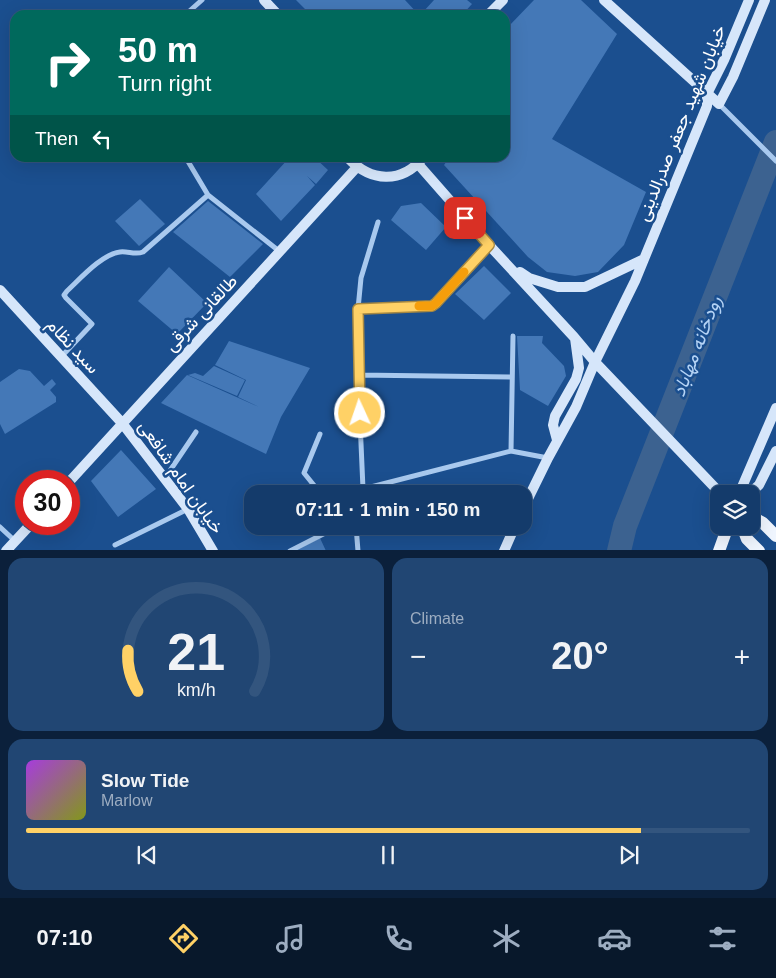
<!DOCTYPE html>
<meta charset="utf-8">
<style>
body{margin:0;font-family:Arial,Vazirmatn,sans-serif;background:#214673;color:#f1f3f6;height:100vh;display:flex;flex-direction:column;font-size:19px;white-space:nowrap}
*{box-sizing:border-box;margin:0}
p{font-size:16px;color:#9dadc1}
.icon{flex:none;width:28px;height:28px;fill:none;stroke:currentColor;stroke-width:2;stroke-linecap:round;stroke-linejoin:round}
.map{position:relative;height:550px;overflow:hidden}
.panel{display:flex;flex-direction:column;gap:8px;padding:8px;background:#0b203b;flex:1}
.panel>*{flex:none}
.banner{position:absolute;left:10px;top:10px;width:500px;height:152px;border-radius:15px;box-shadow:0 5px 20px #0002,0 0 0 1px #33557e;background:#00695c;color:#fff;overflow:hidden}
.tools{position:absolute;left:710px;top:485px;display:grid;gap:10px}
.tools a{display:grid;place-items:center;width:50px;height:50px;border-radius:10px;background:#143b6b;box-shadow:0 5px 20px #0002,0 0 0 1px #33557e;font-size:25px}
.speed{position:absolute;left:15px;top:470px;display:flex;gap:10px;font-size:25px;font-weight:700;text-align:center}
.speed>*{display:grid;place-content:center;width:65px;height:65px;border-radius:50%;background:#143b6b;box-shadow:0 5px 20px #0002,0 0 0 1px #33557e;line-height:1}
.speed .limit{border:8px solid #d22;background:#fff;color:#111}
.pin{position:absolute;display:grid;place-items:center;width:42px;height:42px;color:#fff;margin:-21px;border-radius:10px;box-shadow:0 2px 8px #0006}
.me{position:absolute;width:55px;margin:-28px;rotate:357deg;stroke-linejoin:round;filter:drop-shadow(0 0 4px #0008)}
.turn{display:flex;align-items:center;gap:18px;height:105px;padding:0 25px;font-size:22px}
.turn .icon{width:65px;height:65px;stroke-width:2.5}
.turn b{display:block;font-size:35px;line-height:42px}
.then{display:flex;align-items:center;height:48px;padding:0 25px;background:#0003;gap:10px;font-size:19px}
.big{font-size:38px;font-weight:700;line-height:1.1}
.panel .widget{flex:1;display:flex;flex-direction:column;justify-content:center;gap:8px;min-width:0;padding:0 18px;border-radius:15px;background:#214673}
.panel .dial{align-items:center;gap:0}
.dial svg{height:130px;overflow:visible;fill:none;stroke:#33557e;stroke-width:7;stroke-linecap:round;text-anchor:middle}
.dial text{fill:#f1f3f6;stroke:none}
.song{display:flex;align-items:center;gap:15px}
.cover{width:60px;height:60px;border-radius:8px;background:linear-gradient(135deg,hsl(280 70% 55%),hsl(70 70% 35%))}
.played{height:5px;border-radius:2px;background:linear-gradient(90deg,#ffd166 85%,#33557e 85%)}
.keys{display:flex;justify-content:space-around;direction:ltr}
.heat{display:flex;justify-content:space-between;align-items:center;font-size:28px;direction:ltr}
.panel .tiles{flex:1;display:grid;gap:8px;grid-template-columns:1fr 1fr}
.widget:last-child{grid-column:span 2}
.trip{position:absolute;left:244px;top:485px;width:288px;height:50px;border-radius:15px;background:#143b6b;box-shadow:0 5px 20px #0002,0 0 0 1px #33557e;font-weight:700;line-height:50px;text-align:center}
.tabs{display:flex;height:80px;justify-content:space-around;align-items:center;background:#08182b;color:#9dadc1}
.tabs .icon{width:35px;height:35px}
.tabs .on{color:#ffd166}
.tabs b{font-size:22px;color:#f1f3f6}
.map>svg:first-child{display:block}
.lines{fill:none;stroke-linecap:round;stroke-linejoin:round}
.river{stroke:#3c6290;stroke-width:24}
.building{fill:#4478b7}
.street{stroke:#a9c9ee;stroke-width:5}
.secondary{stroke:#d6e6fa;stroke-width:10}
.primary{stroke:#f0f6ff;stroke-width:12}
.route-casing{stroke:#a68842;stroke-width:12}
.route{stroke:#ffd166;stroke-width:9}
.slow{stroke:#f59e0b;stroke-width:9}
.labels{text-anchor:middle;stroke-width:5;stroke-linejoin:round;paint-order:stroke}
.street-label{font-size:18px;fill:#fff;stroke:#1b4f8f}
.water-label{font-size:19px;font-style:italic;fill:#b5d3f5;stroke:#1b4f8f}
</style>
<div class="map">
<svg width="776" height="551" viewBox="0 0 776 551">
<rect width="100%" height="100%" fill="#1b4f8f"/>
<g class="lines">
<path class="river" d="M619,551L625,526L776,142"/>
</g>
<path class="building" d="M296,0H405L419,15H311Z
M434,0H467L472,4L462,15H426L423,12Z
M534,0H581L617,34L552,139L646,192L624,245L598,272L575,276L547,272L528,257L444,165L449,158H505V30Z
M289,158H315L328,170L316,184L307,176L315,185L281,221L256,194Z
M140,199L165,224L139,246L115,221Z
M208,201L263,244L230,277L173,232Z
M421,203L446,227L426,250L391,220L401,206Z
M484,266L511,293L484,320L455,294Z
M169,267L207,303L177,334L138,301Z
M517,336H543L542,343L564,366L566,376L548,406L520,390Z
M229,341L310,368L281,417L266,454L161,403L187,375L259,407L238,397L246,380L215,365Z
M214,366L245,380L237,396L188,375L195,373L203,376Z
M19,369L30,371L44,386L52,379L56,384L50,390L56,397V402L5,434L0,424V382Z
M121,450L156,489L118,517L91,481Z
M320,538L326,551H295Z"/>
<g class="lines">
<path class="street" d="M185,15L202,0
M719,104L776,161
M186,158L208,195L279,251
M358,309L432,306L440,299L489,245
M61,357L92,324L66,298L64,295L67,291C80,279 102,254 120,252C128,251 135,255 143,252L208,195
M358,375L512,377
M320,434L304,473L321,494
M511,451L513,336
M165,478L196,432
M363,489L358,375V309L361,278L378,222
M362,494L363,489L511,451L548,458
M356,526L358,551
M0,527L15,541
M115,545L188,509
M290,551L339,526"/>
<path class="secondary" d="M264,0L278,15
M604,0L719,104
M488,15L503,0
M719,104L733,77L765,0
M348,158C371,182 401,184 423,158
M418,164L489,245L574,337L595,362L635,281L707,106V94L724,60L749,0
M520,272L529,278L558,287H585L644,259
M0,290L122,423L188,509L213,551
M557,440L553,425L555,416L576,379L579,368L575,338
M69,482L357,167
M739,494L776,408
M749,494L759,485L776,451
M522,511L548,458L576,407L595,362L721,494
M6,551L31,524
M504,551L515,526"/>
<path class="primary" d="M751,516L763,523L776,536
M742,526L747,539L759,551
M719,551L728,526"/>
</g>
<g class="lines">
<g class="route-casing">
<path id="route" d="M360,413L358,309L432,306L436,303L489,245L465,218"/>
</g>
<use href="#route" class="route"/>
<path class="slow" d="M419,306H432L436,303L464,272"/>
</g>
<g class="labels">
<g class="street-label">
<text transform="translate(681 123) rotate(-68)" y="6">خیابان شهید جعفر صدرالدینی</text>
<text transform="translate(201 313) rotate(-47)" y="6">طالقانی شرقی</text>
<text transform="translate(73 346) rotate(47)" y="6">سید نظام</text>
<text transform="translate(181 477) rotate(55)" y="6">خیابان امام شافعی</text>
</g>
<g class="water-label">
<text transform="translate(696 346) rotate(-69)" y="7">رودخانه مهاباد</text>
</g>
</g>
</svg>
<div class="tools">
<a><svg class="icon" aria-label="layers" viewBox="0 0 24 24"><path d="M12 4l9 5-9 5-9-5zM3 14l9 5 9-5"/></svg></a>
</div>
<div class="speed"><div class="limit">30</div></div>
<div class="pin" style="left:465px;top:218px;background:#d93025"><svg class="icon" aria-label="arrive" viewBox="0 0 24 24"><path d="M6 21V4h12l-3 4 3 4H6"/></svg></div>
<svg class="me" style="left:360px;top:413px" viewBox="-20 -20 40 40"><circle r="17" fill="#ffd166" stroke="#fff" stroke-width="3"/><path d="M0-11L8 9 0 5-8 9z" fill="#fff"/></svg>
<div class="trip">07:11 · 1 min · 150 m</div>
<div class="banner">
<div class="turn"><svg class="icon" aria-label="right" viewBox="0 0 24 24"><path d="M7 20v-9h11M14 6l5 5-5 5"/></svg><div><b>50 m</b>Turn right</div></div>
<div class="then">Then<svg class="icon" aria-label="left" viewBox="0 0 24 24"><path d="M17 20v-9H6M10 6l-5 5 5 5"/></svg></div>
</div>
</div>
<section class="panel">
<div class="tiles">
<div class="widget dial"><svg viewBox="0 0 100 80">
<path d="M14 69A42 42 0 1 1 86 69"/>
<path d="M14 69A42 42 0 0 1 8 44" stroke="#ffd166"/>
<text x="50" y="56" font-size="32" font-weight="700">21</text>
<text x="50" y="72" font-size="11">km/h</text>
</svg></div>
<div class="widget"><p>Climate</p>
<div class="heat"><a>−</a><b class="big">20°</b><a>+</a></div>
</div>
<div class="widget">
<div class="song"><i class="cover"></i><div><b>Slow Tide</b><p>Marlow</p></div></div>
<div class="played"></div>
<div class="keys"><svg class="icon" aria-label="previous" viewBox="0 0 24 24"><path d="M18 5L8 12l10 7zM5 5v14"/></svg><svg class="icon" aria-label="pause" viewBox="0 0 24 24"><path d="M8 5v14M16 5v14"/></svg><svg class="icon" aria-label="next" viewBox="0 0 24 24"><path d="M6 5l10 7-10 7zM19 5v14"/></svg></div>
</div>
</div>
</section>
<nav class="tabs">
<b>07:10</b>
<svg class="icon on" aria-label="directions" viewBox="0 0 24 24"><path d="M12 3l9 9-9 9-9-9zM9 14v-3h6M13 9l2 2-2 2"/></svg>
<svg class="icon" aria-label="music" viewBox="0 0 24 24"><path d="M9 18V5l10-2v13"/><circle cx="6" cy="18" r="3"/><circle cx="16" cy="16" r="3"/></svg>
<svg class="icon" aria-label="phone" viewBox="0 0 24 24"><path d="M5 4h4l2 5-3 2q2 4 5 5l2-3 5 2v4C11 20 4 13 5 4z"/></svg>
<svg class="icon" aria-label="climate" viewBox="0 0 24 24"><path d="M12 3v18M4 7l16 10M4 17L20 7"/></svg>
<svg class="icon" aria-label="car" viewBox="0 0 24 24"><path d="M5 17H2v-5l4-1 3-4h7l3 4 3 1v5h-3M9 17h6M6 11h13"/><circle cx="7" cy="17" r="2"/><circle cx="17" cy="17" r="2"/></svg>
<svg class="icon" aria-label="filters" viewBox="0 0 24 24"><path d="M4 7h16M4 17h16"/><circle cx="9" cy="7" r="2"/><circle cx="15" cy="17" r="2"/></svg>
</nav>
